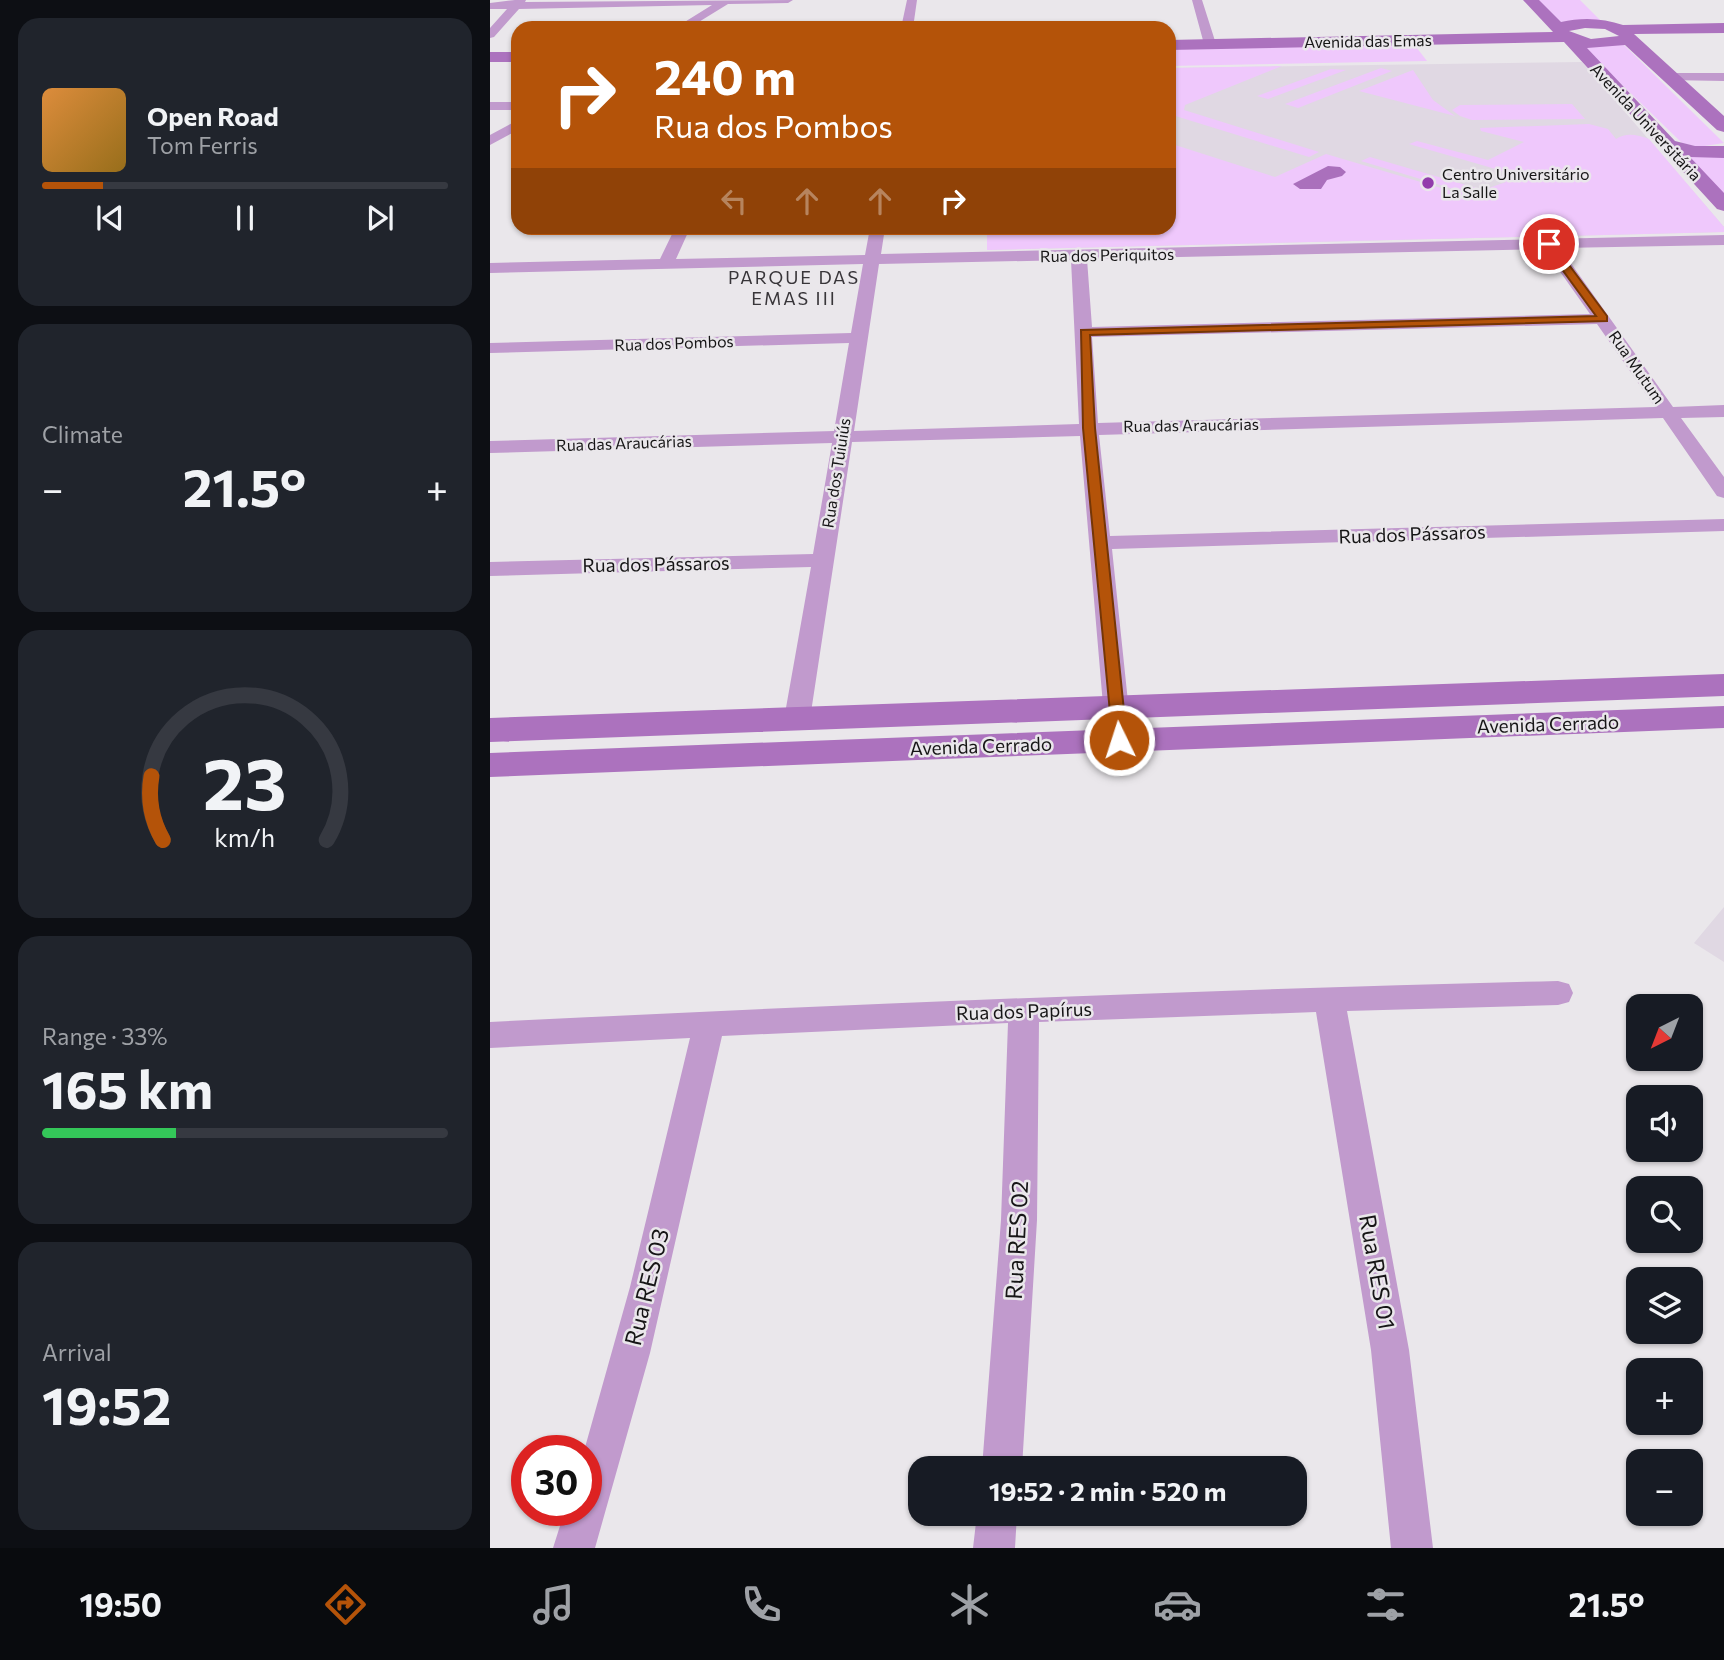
<!DOCTYPE html>
<meta charset="utf-8">
<style>
body{margin:0;font-family:Commissioner,sans-serif;background:#20242c;color:#f1f3f6;height:100vh;display:flex;flex-direction:column;font-size:26px;white-space:nowrap}
*{box-sizing:border-box;margin:0}
p{font-size:23px;color:#9ea1a6}
.icon{flex:none;width:38px;height:38px;fill:none;stroke:currentColor;stroke-width:2;stroke-linecap:round;stroke-linejoin:round}
.map{position:relative;flex:1;overflow:hidden}
.details{display:flex;flex-direction:column;gap:18px;padding:18px;background:#0d0f14;width:490px}
.details>*{flex:none}
.hud{position:absolute;left:21px;top:21px;width:665px;height:214px;border-radius:21px;box-shadow:0 2px 5px #0004;background:#b45309;color:#fff;overflow:hidden}
.needle{width:46px;rotate:222deg}
.tools{position:absolute;left:1136px;top:994px;display:grid;gap:14px}
.tools a{display:grid;place-items:center;width:77px;height:77px;border-radius:14px;background:#171b24;box-shadow:0 2px 5px #0004;font-size:35px}
.speed{position:absolute;left:21px;top:1435px;display:flex;gap:14px;font-size:35px;font-weight:700;text-align:center}
.speed>*{display:grid;place-content:center;width:91px;height:91px;border-radius:50%;background:#171b24;box-shadow:0 2px 5px #0004;line-height:1}
.speed .limit{border:10px solid #d22;background:#fff;color:#111}
.pin{position:absolute;display:grid;place-items:center;width:60px;height:60px;color:#fff;margin:-30px;border:4px solid #fff;border-radius:50%;box-shadow:0 2px 7px #0007}
.me{position:absolute;width:77px;margin:-38px;rotate:356deg;stroke-linejoin:round;filter:drop-shadow(0 0 5px #0008)}
.turn{display:flex;align-items:center;gap:24px;height:147px;padding:0 28px;font-size:32px}
.turn .icon{width:91px;height:91px;stroke-width:2.5}
.turn b{display:block;font-size:49px;line-height:60px}
.lanes{display:flex;align-items:center;height:66px;padding:0 28px;background:#0003;justify-content:center;gap:35px;direction:ltr}
.lanes .off{opacity:.35}
.big{font-size:52px;font-weight:700;line-height:1.1}
.details .tile{flex:1;display:flex;flex-direction:column;justify-content:center;gap:10px;min-width:0;padding:0 24px;border-radius:21px;background:#20242c}
.details .dial{align-items:center;gap:0}
.dial svg{height:182px;overflow:visible;fill:none;stroke:#363941;stroke-width:7;stroke-linecap:round;text-anchor:middle}
.dial text{fill:#f1f3f6;stroke:none}
.song{display:flex;align-items:center;gap:21px}
.cover{width:84px;height:84px;border-radius:10px;background:linear-gradient(135deg,hsl(30 70% 55%),hsl(40 70% 35%))}
.played{height:7px;border-radius:4px;background:linear-gradient(90deg,#b45309 15%,#363941 15%)}
.keys{display:flex;justify-content:space-around;direction:ltr}
.heat{display:flex;justify-content:space-between;align-items:center;font-size:38px;direction:ltr}
.charge{height:10px;border-radius:5px;background:linear-gradient(90deg,#34c759 33%,#363941 0)}
.trip{position:absolute;left:418px;top:1456px;width:399px;height:70px;border-radius:21px;background:#171b24;box-shadow:0 2px 5px #0004;font-weight:700;line-height:70px;text-align:center}
.tabs{display:flex;height:112px;justify-content:space-around;align-items:center;background:#090b0e;color:#9ea1a6}
.tabs .icon{width:49px;height:49px}
.tabs .on{color:#b45309}
.tabs b{font-size:32px;color:#f1f3f6}
main{display:flex;flex:1;min-height:0}
.map>svg:first-child{display:block}
.built{fill:#e0d8e3}
.green{fill:#efc8fc}
.water{fill:#aa70bc}
.lines{fill:none;stroke-linecap:round;stroke-linejoin:round}
.street{fill:#c19acd;fill-rule:evenodd}
.secondary{fill:#ac72be;fill-rule:evenodd}
.route{fill:#b45309;stroke:#753606;stroke-width:2}
.poi-dot{fill:#923dab;stroke:#eae7eb;stroke-width:2.5}
.labels{text-anchor:middle;stroke-width:5;stroke-linejoin:round;paint-order:stroke}
.far-street-label{font-size:16px;fill:#161516;stroke:#eae7eb}
.far-poi-label{font-size:16px;fill:#161516;stroke:#eae7eb;text-anchor:start}
.far-neighbourhood-label{font-size:18px;letter-spacing:2px;fill:#383539;stroke:#eae7eb}
.street-label{font-size:19px;fill:#161516;stroke:#eae7eb}
.near-street-label{font-size:23px;fill:#161516;stroke:#eae7eb}
</style>
<main>
<section class="details">
<div class="tile">
<div class="song"><i class="cover"></i><div><b>Open Road</b><p>Tom Ferris</p></div></div>
<div class="played"></div>
<div class="keys"><svg class="icon" aria-label="previous" viewBox="0 0 24 24"><path d="M18 5L8 12l10 7zM5 5v14"/></svg><svg class="icon" aria-label="pause" viewBox="0 0 24 24"><path d="M8 5v14M16 5v14"/></svg><svg class="icon" aria-label="next" viewBox="0 0 24 24"><path d="M6 5l10 7-10 7zM19 5v14"/></svg></div>
</div>
<div class="tile"><p>Climate</p>
<div class="heat"><a>−</a><b class="big">21.5°</b><a>+</a></div>
</div>
<div class="tile dial"><svg viewBox="0 0 100 80">
<path d="M14 69A42 42 0 1 1 86 69"/>
<path d="M14 69A42 42 0 0 1 9 41" stroke="#b45309"/>
<text x="50" y="56" font-size="32" font-weight="700">23</text>
<text x="50" y="72" font-size="11">km/h</text>
</svg></div>
<div class="tile"><p>Range · 33%</p><b class="big">165 km</b><div class="charge"></div></div>
<div class="tile"><p>Arrival</p><b class="big">19:52</b></div>
</section>
<div class="map">
<svg width="1234" height="1548" viewBox="0 0 1234 1548">
<rect width="100%" height="100%" fill="#eae7eb"/>
<path class="built" d="M1092,62L1234,227V232L497,250V228H679V68Z
M1234,907V962L1204,943Z"/>
<path class="green" d="M1048,0H1090L1111,21L1069,22Z
M923,43L937,61L679,66V47Z
M1090,44H1133L1234,143L1208,147L1192,143Z
M792,66L695,105L694,110L829,152L819,157L679,114V68Z
M891,68L902,71L808,108L795,104Z
M841,69L856,70L778,99L767,96Z
M923,70L943,100L965,116L869,91Z
M1082,104L1095,119L982,120L970,116L962,110L970,105Z
M1099,124L1118,129L1126,139C1137,132 1147,135 1159,139L1234,227V232L497,250V228H679V143L785,177L836,154L968,193L970,191L871,161L880,157L993,190L1016,182L1012,180L1023,174L919,144L927,141L998,160L1034,142L991,131L990,128Z
M1191,151L1234,155V195Z"/>
<path class="water" d="M838,166L850,167L856,172L852,176L837,180L831,189H810L803,184Z"/>
<g class="lines">
<path class="street" d="M25,0H36L35,2L303,0L298,3L238,4L199,28H185L222,5L29,9L4,37L0,38V28L17,9H0V3Z
M417,0H427L423,28H411Z
M702,0H712L726,44L724,46L714,44Z
M1182,73H1234V81L1178,80V74Z
M0,102H28V110H0Z
M28,120V130L0,145V135Z
M185,228H200L186,259L375,255L380,228H395L391,254L1234,235V245L1070,248L1183,407L1234,405V417L1191,418L1234,477V498L1227,496L1173,418L609,435L620,536L1234,519V531L622,549L642,740L638,746L629,748L620,746L616,740L590,436L362,442L320,719L316,725L307,727L298,725L294,719L321,567L0,576V562L323,554L342,443L0,453V441L344,431L359,343L0,353V343L361,333L373,264L0,273V263L170,259ZM1054,249L1100,314L602,327L597,259ZM581,260L589,424L364,431L389,264ZM1107,324L1165,407L608,423L602,337Z
M1068,981L1079,984L1083,993L1079,1002L1068,1005L857,1011L919,1350L943,1548H901L881,1350L826,1012L549,1022L547,1220L532,1468H492L511,1220L518,1023L232,1036L160,1353L105,1548H63L75,1510H96L94,1451L140,1287L200,1038L0,1048V1022C356,1004 712,990 1068,981Z
M487,1514H527L525,1548H483Z"/>
<path class="secondary" d="M1033,0H1049L1071,22C1092,17 1113,18 1133,25L1234,23V33L1144,34L1234,116V132L1227,130L1135,45L1097,48L1185,141L1205,146H1234V158L1200,157L1234,193V211L1227,209L1074,42L679,50V40L1063,32ZM1095,28L1115,29L1129,36L1101,39L1079,31Z
M0,52H28V62H0Z
M1234,674V696L0,742V718Z
M1234,706V728L0,777V753Z"/>
</g>
<path class="route" d="M1055,242H1062L1117,316V321L600,335L605,428L637,740L634,744H623L593,428L591,330L1106,316L1055,246Z"/>
<circle class="poi-dot" cx="938" cy="183" r="7"/>
<g class="labels">
<g class="far-street-label">
<text transform="translate(878 41) rotate(-1)" y="6">Avenida das Emas</text>
<text transform="translate(1156 122) rotate(47)" y="6">Avenida Universitária</text>
<text transform="translate(617 255) rotate(-1)" y="6">Rua dos Periquitos</text>
<text transform="translate(184 343) rotate(-2)" y="6">Rua dos Pombos</text>
<text transform="translate(1147 367) rotate(55)" y="6">Rua Mutum</text>
<text transform="translate(701 425) rotate(-1)" y="6">Rua das Araucárias</text>
<text transform="translate(134 443) rotate(-2)" y="6">Rua das Araucárias</text>
<text transform="translate(346 473) rotate(-81)" y="6">Rua dos Tuiuiús</text>
</g>
<g class="far-poi-label">
<text x="952" y="180">Centro Universitário<tspan x="952" dy="18">La Salle</tspan></text>
</g>
<g class="far-neighbourhood-label">
<text x="304" y="284">PARQUE DAS<tspan x="304" dy="21">EMAS III</tspan></text>
</g>
<g class="street-label">
<text transform="translate(922 534) rotate(-2)" y="7">Rua dos Pássaros</text>
<text transform="translate(166 564) rotate(-1)" y="7">Rua dos Pássaros</text>
<text transform="translate(1058 724) rotate(-2)" y="7">Avenida Cerrado</text>
<text transform="translate(491 746) rotate(-2)" y="7">Avenida Cerrado</text>
<text transform="translate(534 1011) rotate(-2)" y="7">Rua dos Papírus</text>
</g>
<g class="near-street-label">
<text transform="translate(527 1240) rotate(-87)" y="8">Rua RES 02</text>
<text transform="translate(887 1272) rotate(80)" y="8">Rua RES 01</text>
<text transform="translate(157 1287) rotate(-76)" y="8">Rua RES 03</text>
</g>
</g>
</svg>
<div class="tools">
<a><svg class="needle" viewBox="-14 -14 28 28"><path d="M0-13l5 13h-10z" fill="#e53935"/><path d="M0 13l5-13h-10z" fill="#9ea1a6"/></svg></a>
<a><svg class="icon" aria-label="sound" viewBox="0 0 24 24"><path d="M4 9h4l5-4v14l-5-4H4zM17 9q2 3 0 6"/></svg></a>
<a><svg class="icon" aria-label="search" viewBox="0 0 24 24"><circle cx="10" cy="10" r="6"/><path d="M15 15l6 6"/></svg></a>
<a><svg class="icon" aria-label="layers" viewBox="0 0 24 24"><path d="M12 4l9 5-9 5-9-5zM3 14l9 5 9-5"/></svg></a>
<a>+</a>
<a>−</a>
</div>
<div class="speed"><div class="limit">30</div></div>
<div class="pin" style="left:1059px;top:244px;background:#d93025"><svg class="icon" aria-label="arrive" viewBox="0 0 24 24"><path d="M6 21V4h12l-3 4 3 4H6"/></svg></div>
<svg class="me" style="left:629px;top:740px" viewBox="-20 -20 40 40"><circle r="17" fill="#b45309" stroke="#fff" stroke-width="3"/><path d="M0-11L8 9 0 5-8 9z" fill="#fff"/></svg>
<div class="trip">19:52 · 2 min · 520 m</div>
<div class="hud">
<div class="turn"><svg class="icon" aria-label="right" viewBox="0 0 24 24"><path d="M7 20v-9h11M14 6l5 5-5 5"/></svg><div><b>240 m</b>Rua dos Pombos</div></div>
<div class="lanes"><svg class="icon off" aria-label="left" viewBox="0 0 24 24"><path d="M17 20v-9H6M10 6l-5 5 5 5"/></svg><svg class="icon off" aria-label="ahead" viewBox="0 0 24 24"><path d="M12 20V5M6 11l6-6 6 6"/></svg><svg class="icon off" aria-label="ahead" viewBox="0 0 24 24"><path d="M12 20V5M6 11l6-6 6 6"/></svg><svg class="icon" aria-label="right" viewBox="0 0 24 24"><path d="M7 20v-9h11M14 6l5 5-5 5"/></svg></div>
</div>
</div>
</main>
<nav class="tabs">
<b>19:50</b>
<svg class="icon on" aria-label="directions" viewBox="0 0 24 24"><path d="M12 3l9 9-9 9-9-9zM9 14v-3h6M13 9l2 2-2 2"/></svg>
<svg class="icon" aria-label="music" viewBox="0 0 24 24"><path d="M9 18V5l10-2v13"/><circle cx="6" cy="18" r="3"/><circle cx="16" cy="16" r="3"/></svg>
<svg class="icon" aria-label="phone" viewBox="0 0 24 24"><path d="M5 4h4l2 5-3 2q2 4 5 5l2-3 5 2v4C11 20 4 13 5 4z"/></svg>
<svg class="icon" aria-label="climate" viewBox="0 0 24 24"><path d="M12 3v18M4 7l16 10M4 17L20 7"/></svg>
<svg class="icon" aria-label="car" viewBox="0 0 24 24"><path d="M5 17H2v-5l4-1 3-4h7l3 4 3 1v5h-3M9 17h6M6 11h13"/><circle cx="7" cy="17" r="2"/><circle cx="17" cy="17" r="2"/></svg>
<svg class="icon" aria-label="filters" viewBox="0 0 24 24"><path d="M4 7h16M4 17h16"/><circle cx="9" cy="7" r="2"/><circle cx="15" cy="17" r="2"/></svg>
<b>21.5°</b>
</nav>
